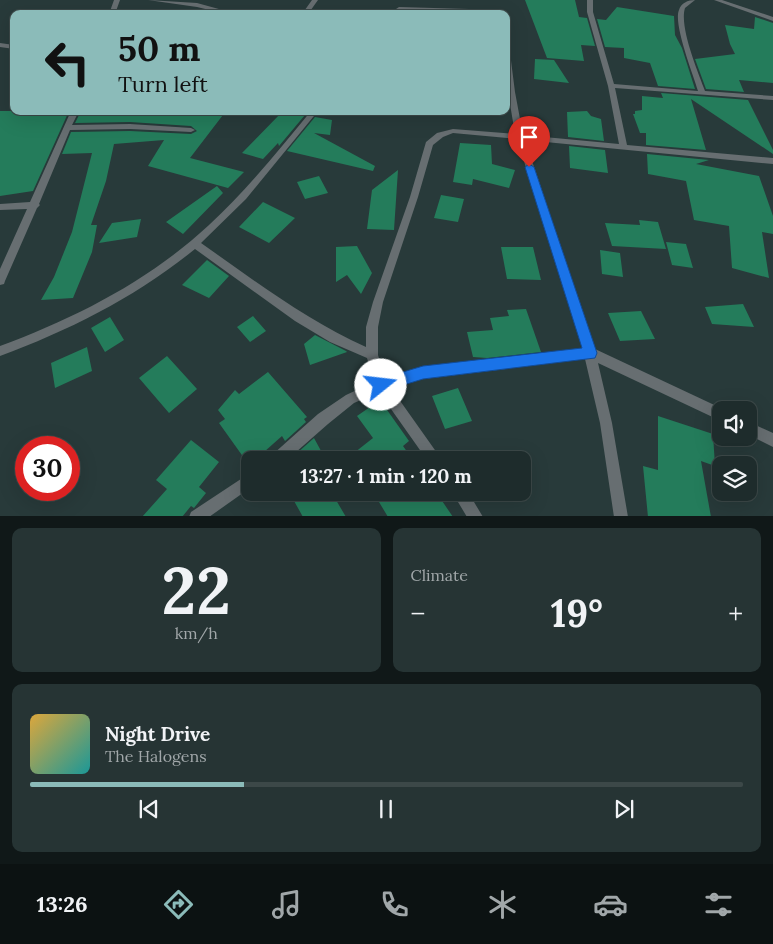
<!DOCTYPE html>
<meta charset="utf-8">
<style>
body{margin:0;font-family:Lora,serif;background:#263434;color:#f1f3f6;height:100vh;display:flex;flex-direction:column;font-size:19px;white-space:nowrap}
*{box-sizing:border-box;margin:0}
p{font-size:16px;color:#a1a7a9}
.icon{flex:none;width:28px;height:28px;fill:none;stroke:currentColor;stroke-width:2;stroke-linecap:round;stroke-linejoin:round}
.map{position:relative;height:516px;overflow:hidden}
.drawer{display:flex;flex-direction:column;gap:12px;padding:12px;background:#101818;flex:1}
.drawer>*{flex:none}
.hud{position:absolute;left:10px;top:10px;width:500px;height:105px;border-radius:10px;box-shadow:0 5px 20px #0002,0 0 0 1px #3c4848;background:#8bbbb9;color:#111;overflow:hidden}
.fabs{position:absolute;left:712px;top:401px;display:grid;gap:10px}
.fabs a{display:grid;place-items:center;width:45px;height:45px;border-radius:10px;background:#1e2c2c;box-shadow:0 5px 20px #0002,0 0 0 1px #3c4848;font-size:25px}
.speed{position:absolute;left:15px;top:436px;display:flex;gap:10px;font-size:25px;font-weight:700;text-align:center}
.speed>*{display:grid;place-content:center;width:65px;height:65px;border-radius:50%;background:#1e2c2c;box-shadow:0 5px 20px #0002,0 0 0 1px #3c4848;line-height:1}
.speed .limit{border:8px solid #d22;background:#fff;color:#111}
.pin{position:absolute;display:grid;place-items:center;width:42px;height:42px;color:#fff;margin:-51px -21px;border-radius:50% 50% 50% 0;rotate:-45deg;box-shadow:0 0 5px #0007}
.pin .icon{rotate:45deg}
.me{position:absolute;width:55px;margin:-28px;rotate:74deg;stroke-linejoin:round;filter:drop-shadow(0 0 4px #0008)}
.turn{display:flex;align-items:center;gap:18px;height:105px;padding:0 25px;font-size:22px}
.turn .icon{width:65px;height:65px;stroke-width:2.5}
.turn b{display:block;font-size:35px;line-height:42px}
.big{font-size:38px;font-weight:700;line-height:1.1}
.drawer .widget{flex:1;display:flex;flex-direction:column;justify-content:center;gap:8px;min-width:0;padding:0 18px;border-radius:10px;background:#263434}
.drawer .dial{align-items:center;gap:0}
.dial b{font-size:65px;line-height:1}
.song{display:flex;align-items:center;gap:15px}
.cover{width:60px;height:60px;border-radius:8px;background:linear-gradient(135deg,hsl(40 70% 55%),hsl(180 70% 35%))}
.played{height:5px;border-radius:2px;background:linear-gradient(90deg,#8bbbb9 30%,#3c4848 30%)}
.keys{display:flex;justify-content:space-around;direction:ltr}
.heat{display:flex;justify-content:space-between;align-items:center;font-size:28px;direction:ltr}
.drawer .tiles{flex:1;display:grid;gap:12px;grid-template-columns:1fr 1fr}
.widget:last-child{grid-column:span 2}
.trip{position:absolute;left:241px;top:451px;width:290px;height:50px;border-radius:10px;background:#1e2c2c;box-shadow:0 5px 20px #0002,0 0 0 1px #3c4848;font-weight:700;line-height:50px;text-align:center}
.menu{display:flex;height:80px;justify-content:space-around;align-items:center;background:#0c1212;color:#a1a7a9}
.menu .icon{width:35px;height:35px}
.menu .active{color:#8bbbb9}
.menu b{font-size:22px;color:#f1f3f6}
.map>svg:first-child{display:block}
.building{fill:#247c5b}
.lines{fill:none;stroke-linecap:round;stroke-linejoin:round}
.minor{fill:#676e71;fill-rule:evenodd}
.route{fill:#1a73e8;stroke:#114b97}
</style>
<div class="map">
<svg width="773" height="517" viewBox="0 0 773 517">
<rect width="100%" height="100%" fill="#283a3a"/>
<path class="building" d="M525,0H575L579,17L587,18L595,46L581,45L584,61L547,58Z
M617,7L674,16L675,35L682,48L695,89L658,86L650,63L624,58V48L605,47L597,19L606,20Z
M755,17L773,23V83L739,80L744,92L706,89L695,59L735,54L730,44L725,25L754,29Z
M535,59L554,60L569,83L534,79Z
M661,93L748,100L773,150V154L691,99L706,150L646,145V133H640L633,114H635V111L642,110V96L663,98Z
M0,111H69L33,191L0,196Z
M81,111H226L190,158L244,172L228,188L148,166L164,140L114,144L106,181L91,225H97L92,252L73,298L41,300L54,277L72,232L92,153L62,154L71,132L130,131L191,134L197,131L191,126L130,122L75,123Z
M283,111H296V113L305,115L279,146L278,143L263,159L242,153Z
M587,111L591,116L601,119L604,141L568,137L567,112Z
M315,117L332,120L330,135L314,133L375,166L373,171L287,151Z
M460,143L491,145L492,164L515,170L509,188L473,179L472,185L453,182Z
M569,146L605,150L608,173L570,168Z
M647,154L709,160L696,164L759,176L773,216V234L762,232L769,278L732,268L729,226L694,220L686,181L648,174Z
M398,170L394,230L367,229L372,190Z
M319,176L328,193L305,199L297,182Z
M217,186L223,193L183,234L166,222Z
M441,195L464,199L458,222L434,218Z
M263,202L295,218L269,243L239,227Z
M141,219L137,237L99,243L112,223Z
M639,220L658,222L666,249L612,246L605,223L640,225Z
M666,242L686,244L693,268L672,265Z
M357,246L372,273L361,294L347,275L336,282V247Z
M501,247H533L541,280L507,279Z
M600,250L620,253L623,277L602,274Z
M207,260L229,276L209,298L182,285Z
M743,304L754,327L712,324L705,307Z
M526,309L541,352L487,358L473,357L467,332L493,330L490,318L509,316L507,310Z
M641,311L655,339L620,341L608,313Z
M253,316L266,331L250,342L237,327Z
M110,317L124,340L105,352L91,328Z
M315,335L346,351L347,352L310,365L304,344Z
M87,347L92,371L55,388L51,363Z
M167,356L197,389L169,413L139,378Z
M268,372L307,417L304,419L306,422L285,441L282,436L255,460H250L249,465L219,423L225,419L218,410L235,390L239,394Z
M458,388L472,421L445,429L432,396Z
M380,400L409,441L403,446L413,460H345L373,438L357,416Z
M658,416L713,434L715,466L701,461L711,517H648L643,466L658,470Z
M314,438L326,460H301L296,454Z
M191,440L219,462L199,487L206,493L194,508L191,506L182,517H142L167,489L156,480Z
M289,492H345L336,500L346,517H303Z
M373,492H436L453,517H388Z"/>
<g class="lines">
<path class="minor" d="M114,0H120L115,14H109Z
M148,0L197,3L237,14H226L197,7Z
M312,0H318L308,14H302Z
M587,0H593V12L614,84L698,91C693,74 673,24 679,10C681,3 688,0 695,0L685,8C679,27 698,72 705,91L773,96V100L615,88L627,145L773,158V164L525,140L595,349L725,410H721V421L598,363L612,423L628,517H614L600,423L585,359L423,379L391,388L442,460H427L379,392L354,403L328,424L287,460H270L272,455L318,414L346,395L374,382L367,358L330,342L295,321L195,249C136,297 70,330 0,356V346C76,318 150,280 209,225C247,190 279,150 311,111H318L246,199L201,243C255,281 306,320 366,347V327L373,302L410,197L426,142L437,133L453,129L515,134L506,80V43L509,45L515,92L523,135L619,144L608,86L587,12ZM453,133L517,139L583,349L423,367L385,378L378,355V327L383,302L418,197L433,145L443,137Z
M714,0H722L773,17V21Z
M399,7L504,10L507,12L504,14L397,10L396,9Z
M0,43L14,45V49L0,47Z
M71,111H79L72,125L130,124L191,128L195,130L191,132L130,129L70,130L39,204L40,205L37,208L5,281L4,284L0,285V269L27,209L0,210V204L30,202Z
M749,422L773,433V447L749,435Z
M250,473V488L209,517H189L191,512Z
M452,492H468L483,517H467Z"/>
</g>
<path class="route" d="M529,164L534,167L597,353L595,358L423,379L381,392L376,390L374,385L376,380L423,366L582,348L525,167Z"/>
</svg>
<div class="fabs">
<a><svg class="icon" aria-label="sound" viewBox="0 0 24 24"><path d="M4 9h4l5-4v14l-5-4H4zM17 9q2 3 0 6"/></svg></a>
<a><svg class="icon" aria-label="layers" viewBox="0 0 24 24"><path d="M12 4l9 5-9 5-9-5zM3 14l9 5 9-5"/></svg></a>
</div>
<div class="speed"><div class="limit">30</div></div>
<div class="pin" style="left:529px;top:167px;background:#d93025"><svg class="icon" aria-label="arrive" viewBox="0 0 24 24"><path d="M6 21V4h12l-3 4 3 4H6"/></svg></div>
<svg class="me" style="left:381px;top:385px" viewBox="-20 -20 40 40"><circle r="19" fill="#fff"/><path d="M0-13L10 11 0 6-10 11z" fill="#1a73e8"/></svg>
<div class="trip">13:27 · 1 min · 120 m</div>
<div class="hud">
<div class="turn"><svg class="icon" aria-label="left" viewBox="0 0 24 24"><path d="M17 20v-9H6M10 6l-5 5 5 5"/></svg><div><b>50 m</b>Turn left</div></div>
</div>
</div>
<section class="drawer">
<div class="tiles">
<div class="widget dial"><b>22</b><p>km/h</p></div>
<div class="widget"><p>Climate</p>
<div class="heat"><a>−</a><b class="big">19°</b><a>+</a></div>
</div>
<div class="widget">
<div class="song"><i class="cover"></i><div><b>Night Drive</b><p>The Halogens</p></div></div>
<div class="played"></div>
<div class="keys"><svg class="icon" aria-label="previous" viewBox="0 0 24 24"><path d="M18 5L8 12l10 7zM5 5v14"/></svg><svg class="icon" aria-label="pause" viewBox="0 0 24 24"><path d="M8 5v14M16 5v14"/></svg><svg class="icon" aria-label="next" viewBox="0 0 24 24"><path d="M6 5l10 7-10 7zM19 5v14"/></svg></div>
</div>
</div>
</section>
<nav class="menu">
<b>13:26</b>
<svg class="icon active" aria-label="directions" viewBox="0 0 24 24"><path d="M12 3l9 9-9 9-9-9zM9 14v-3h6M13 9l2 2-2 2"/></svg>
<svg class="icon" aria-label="music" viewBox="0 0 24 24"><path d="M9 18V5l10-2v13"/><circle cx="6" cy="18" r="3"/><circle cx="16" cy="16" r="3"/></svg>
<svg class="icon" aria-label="phone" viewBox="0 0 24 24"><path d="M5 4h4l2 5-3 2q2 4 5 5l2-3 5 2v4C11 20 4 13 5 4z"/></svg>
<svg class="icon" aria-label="climate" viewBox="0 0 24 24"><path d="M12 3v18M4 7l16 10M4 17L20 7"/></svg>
<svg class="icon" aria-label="car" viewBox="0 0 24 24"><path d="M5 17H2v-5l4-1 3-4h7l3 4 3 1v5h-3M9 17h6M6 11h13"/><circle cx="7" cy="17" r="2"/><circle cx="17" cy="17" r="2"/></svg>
<svg class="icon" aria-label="filters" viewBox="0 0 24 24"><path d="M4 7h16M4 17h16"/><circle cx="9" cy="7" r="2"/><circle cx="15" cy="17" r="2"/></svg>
</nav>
